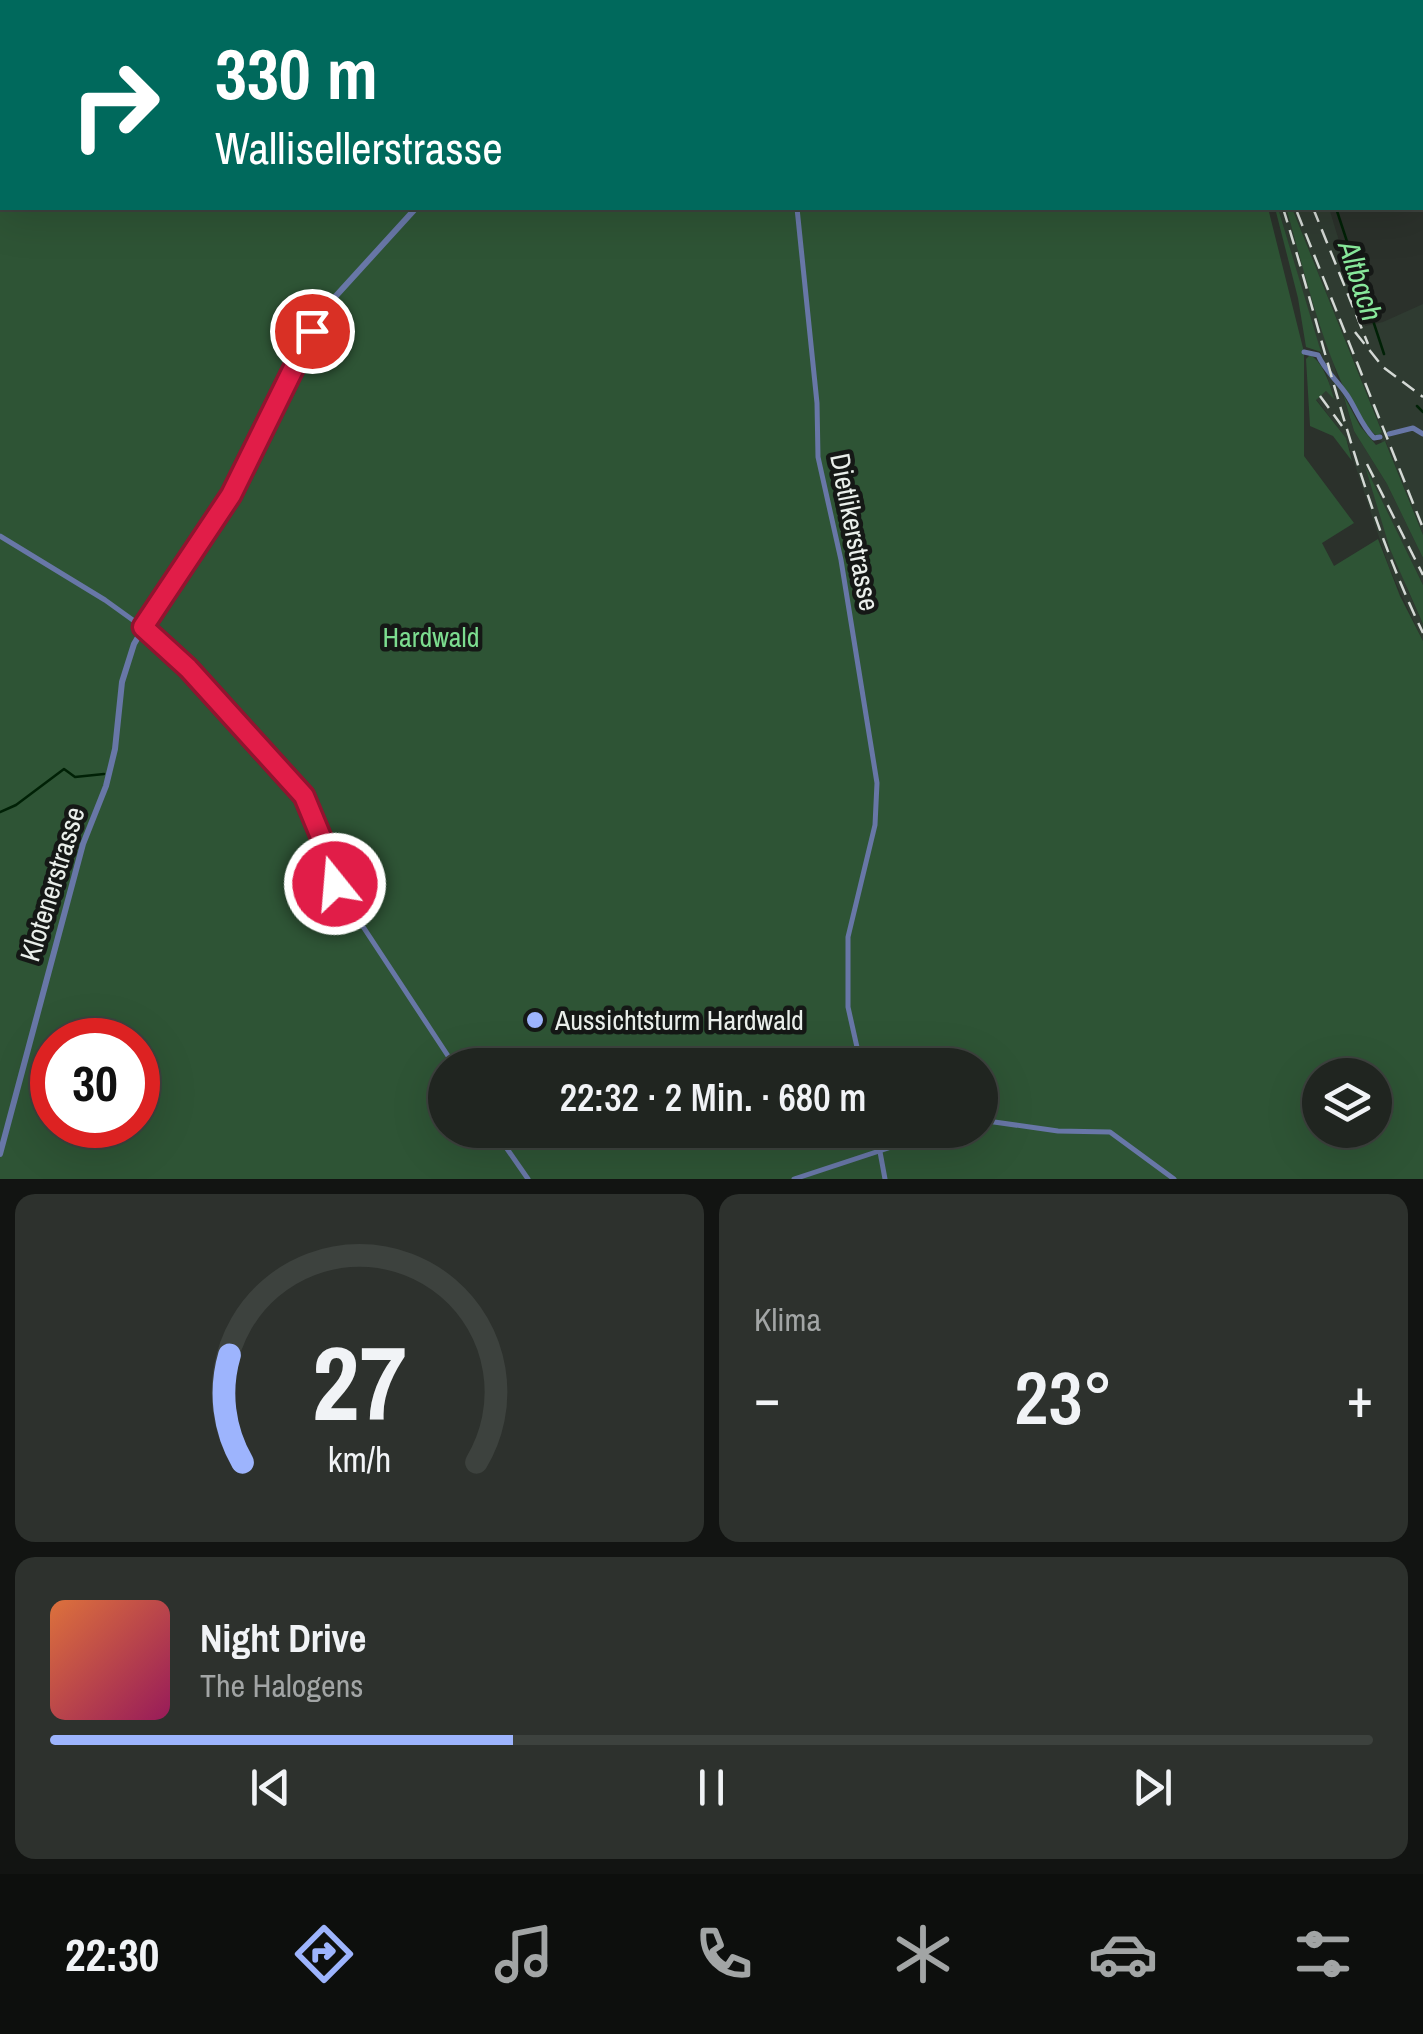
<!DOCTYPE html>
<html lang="de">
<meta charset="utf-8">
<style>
body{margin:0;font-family:"Archivo Narrow",sans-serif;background:#2d312d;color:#f1f3f6;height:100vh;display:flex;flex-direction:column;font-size:38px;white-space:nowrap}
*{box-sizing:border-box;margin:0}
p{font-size:32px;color:#a2a5a5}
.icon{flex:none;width:55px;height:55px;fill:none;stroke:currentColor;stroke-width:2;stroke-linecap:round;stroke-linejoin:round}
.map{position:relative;height:1179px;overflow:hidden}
.details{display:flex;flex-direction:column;gap:15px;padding:15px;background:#121412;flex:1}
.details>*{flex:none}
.hud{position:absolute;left:0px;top:0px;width:1425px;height:210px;box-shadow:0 10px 40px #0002,0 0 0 2px #3d423e;background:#00695c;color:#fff;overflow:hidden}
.fabs{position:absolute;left:1302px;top:1058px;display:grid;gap:20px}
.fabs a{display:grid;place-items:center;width:90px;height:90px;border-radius:50%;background:#202520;box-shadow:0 10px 40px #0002,0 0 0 2px #3d423e;font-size:50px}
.speed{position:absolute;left:30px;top:1018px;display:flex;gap:20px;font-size:50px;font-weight:700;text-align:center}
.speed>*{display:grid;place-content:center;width:130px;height:130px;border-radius:50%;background:#202520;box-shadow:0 10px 40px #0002,0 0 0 2px #3d423e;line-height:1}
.speed .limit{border:15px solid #d22;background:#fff;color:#111}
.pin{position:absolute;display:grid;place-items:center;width:85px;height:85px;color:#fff;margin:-42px;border:5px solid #fff;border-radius:50%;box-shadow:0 2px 10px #0007}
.me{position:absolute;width:110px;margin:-55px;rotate:343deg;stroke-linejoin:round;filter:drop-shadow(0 0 8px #0008)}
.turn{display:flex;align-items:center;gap:35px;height:210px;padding:0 50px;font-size:45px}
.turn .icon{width:130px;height:130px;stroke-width:2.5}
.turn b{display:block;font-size:70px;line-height:85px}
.big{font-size:75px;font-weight:600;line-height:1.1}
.details .card{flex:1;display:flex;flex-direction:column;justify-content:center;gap:15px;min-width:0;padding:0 35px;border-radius:20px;background:#2d312d}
.details .dial{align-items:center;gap:0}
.dial svg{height:260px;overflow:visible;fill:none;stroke:#3d423e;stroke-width:7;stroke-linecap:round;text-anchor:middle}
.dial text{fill:#f1f3f6;stroke:none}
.song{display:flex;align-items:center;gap:30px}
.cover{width:120px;height:120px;border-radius:15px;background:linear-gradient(135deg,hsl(20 70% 55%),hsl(330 70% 35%))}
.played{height:10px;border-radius:5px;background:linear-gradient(90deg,#9db4fd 35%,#3d423e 35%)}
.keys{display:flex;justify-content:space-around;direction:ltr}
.heat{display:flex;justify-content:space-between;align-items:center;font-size:55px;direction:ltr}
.details .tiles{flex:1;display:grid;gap:15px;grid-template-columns:1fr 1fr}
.card:last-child{grid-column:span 2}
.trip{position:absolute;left:428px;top:1048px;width:570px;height:100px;border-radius:50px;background:#202520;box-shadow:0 10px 40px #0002,0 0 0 2px #3d423e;font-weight:600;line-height:100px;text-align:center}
.dock{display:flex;height:160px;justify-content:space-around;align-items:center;background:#0d0f0d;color:#a2a5a5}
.dock .icon{width:70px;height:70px}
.dock .current{color:#9db4fd}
.dock b{font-size:45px;color:#f1f3f6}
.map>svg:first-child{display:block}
.built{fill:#2f3b31}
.green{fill:#2e5435;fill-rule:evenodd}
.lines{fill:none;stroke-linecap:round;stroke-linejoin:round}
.stream{stroke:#002106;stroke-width:2.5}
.minor{stroke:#6877a7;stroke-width:5}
.tertiary{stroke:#6877a7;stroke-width:6}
.rail{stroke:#d3d8d4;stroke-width:2.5;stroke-dasharray:15 8;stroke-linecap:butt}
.route-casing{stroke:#92132f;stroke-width:25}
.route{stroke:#e11d48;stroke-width:18}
.poi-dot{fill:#9db4fd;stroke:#151816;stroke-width:4}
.labels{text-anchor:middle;stroke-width:9;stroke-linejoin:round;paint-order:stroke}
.street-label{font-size:28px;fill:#eaefeb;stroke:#151816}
.park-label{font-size:28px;fill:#7cdc8f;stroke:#151816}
.poi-label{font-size:28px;fill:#eaefeb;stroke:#151816;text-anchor:start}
.water-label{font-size:30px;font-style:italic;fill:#88e89b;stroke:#151816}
</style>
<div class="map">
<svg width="1423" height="1179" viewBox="0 0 1423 1179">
<rect width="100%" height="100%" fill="#2b312b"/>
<path class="built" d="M1188,0H1423V85L1422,2Z
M1278,208H1286L1354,431L1387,484L1423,558V585L1365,467L1408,591L1423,624V641L1390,570L1346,438L1316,399L1326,391L1333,396Z
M1292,208H1329L1365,326L1383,322L1423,304V535L1386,442L1382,443L1380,437L1378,434L1382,431Z"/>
<path class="green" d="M0,0L592,2H2V208H1268L1304,352V456L1354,523L1322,543L1334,566L1378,539L1400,596L1423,641V1179H0ZM52,1040H138V1125H52ZM445,1065H980V1130H445ZM1320,1075H1375V1130H1320Z
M1275,208H1278L1321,352L1306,347L1298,298Z
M1286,208H1292L1382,432L1377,436C1332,397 1304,267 1286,208Z
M1310,355C1323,362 1330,384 1334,399L1326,391L1316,400L1346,438L1352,461L1333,436L1310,426L1306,359Z
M1343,394L1360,426L1376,445L1385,441L1423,535V558L1387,484L1354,431Z
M1365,466L1423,585V624L1390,549Z"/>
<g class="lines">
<path class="stream" d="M1315,0L1316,2
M1336,208L1384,354
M1417,406L1423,412
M0,812L16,805L64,769L75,777L104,774"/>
<path class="minor" d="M684,0V2
M935,0V2
M1031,0L1032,2
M1300,0V2
M1422,5H1423
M797,208L817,403L818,457L841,560L877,783L875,825L848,937V1007L861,1065
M1304,352L1318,355C1325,371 1337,380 1347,395C1357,410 1361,425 1374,438L1380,437
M1389,434L1413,428L1423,434
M0,536L105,600L155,636L269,754L303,796L323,842L335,884L454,1065
M980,1120L1058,1131L1110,1132L1174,1179
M494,1130L528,1179
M876,1130L885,1179
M794,1179L943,1130"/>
<path class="tertiary" d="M525,2L527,0
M0,1154L83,844L106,786L115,749L122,682L134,644L170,583L231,495L298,352L324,309L416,208"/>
<path class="rail" d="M1209,0L1210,2
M1231,0L1232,2
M1283,208C1327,350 1358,498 1423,633
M1313,208L1368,344
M1297,212L1423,528
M1355,332L1383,367L1423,397
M1320,396L1342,426
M1367,464L1423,575"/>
</g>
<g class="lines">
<g class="route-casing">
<path id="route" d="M312,331L231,495L143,627L188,668L304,796L323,842L335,884"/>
</g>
<use href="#route" class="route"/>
</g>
<circle class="poi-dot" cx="535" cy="1020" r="10"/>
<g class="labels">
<g class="street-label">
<text transform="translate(855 532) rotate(79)" y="10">Dietlikerstrasse</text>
<text transform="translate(52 884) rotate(-73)" y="10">Klotenerstrasse</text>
</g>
<g class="park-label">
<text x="431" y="647">Hardwald</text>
</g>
<g class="poi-label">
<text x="555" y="1030">Aussichtsturm Hardwald</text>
</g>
<g class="water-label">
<text transform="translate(1360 281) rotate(72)" y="10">Altbach</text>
</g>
</g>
</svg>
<div class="fabs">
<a><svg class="icon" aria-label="layers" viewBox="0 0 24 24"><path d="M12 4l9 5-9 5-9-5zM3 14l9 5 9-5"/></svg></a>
</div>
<div class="speed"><div class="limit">30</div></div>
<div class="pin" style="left:312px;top:331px;background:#d93025"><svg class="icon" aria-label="arrive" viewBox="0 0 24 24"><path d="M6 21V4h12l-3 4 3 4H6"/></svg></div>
<svg class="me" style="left:335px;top:884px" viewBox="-20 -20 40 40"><circle r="17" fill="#e11d48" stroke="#fff" stroke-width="3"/><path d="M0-11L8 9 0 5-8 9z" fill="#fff"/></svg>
<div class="trip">22:32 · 2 Min. · 680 m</div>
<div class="hud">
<div class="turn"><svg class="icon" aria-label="right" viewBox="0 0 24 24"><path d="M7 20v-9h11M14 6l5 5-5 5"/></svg><div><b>330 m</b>Wallisellerstrasse</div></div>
</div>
</div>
<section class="details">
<div class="tiles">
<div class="card dial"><svg viewBox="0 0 100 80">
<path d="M14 69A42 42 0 1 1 86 69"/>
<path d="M14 69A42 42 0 0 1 10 36" stroke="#9db4fd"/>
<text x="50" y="56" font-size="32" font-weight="700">27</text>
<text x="50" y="72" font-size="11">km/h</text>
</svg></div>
<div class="card"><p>Klima</p>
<div class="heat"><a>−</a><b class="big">23°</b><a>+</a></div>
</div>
<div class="card">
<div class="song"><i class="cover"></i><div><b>Night Drive</b><p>The Halogens</p></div></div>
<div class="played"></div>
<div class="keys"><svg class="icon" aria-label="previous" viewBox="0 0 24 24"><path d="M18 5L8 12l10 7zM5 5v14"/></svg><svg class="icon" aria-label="pause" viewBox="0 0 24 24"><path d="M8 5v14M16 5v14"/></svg><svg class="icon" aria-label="next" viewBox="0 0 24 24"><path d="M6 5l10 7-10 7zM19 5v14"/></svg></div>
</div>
</div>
</section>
<nav class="dock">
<b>22:30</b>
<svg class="icon current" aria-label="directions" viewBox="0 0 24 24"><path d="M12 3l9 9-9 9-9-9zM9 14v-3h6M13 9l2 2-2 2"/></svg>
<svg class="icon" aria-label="music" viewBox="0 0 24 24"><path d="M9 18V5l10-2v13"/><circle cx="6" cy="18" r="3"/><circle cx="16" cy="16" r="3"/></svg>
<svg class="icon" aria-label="phone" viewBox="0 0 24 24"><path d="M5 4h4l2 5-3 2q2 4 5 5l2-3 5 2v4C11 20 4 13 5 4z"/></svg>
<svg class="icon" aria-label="climate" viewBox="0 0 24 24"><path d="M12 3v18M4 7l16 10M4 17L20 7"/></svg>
<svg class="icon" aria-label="car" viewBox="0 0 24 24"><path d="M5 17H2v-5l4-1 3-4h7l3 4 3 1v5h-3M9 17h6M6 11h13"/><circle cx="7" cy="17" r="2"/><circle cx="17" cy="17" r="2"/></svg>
<svg class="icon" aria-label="filters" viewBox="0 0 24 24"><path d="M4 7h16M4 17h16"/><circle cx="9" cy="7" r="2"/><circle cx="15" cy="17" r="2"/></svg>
</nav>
